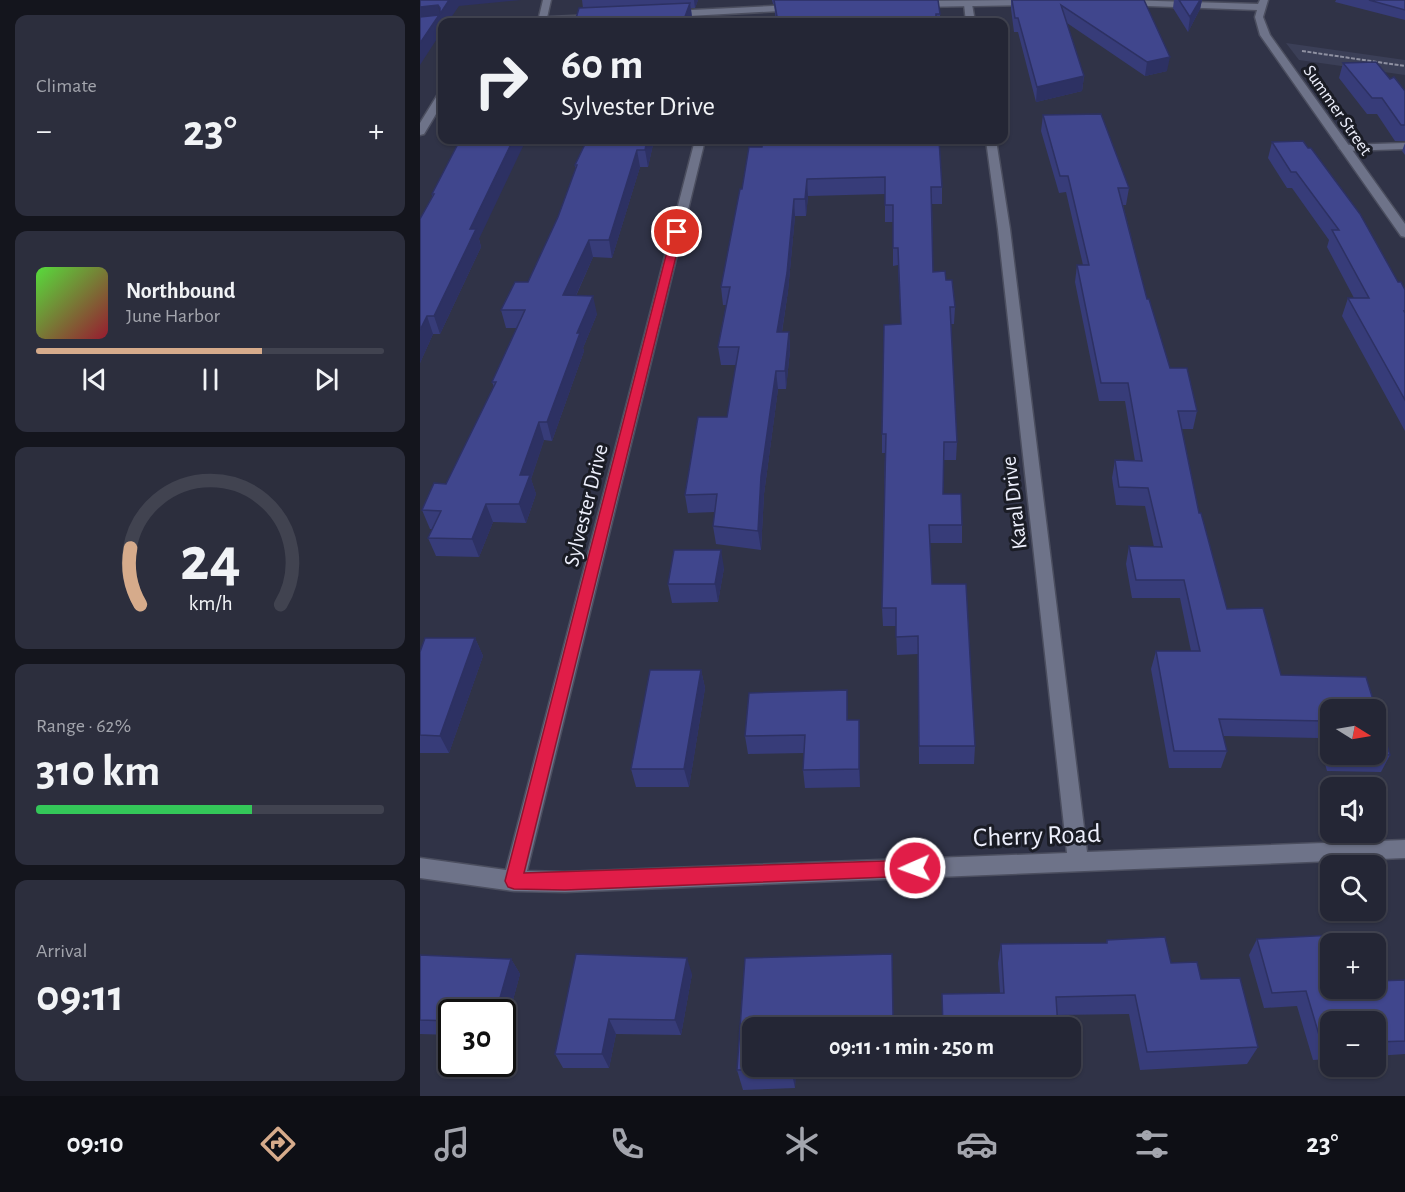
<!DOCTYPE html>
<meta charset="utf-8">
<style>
body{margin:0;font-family:"Alegreya Sans",sans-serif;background:#2c2e3d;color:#f1f3f6;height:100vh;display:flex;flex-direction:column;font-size:22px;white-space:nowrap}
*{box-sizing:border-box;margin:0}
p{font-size:20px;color:#a3a5ad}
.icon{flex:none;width:33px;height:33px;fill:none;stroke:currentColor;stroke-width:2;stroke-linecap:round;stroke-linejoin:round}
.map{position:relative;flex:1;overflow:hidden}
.drawer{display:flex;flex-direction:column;gap:15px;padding:15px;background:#14151d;width:420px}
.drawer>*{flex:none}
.top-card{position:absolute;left:18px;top:18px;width:570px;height:126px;border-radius:12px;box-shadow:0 2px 4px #0004,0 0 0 2px #414350;background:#242635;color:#f1f3f6;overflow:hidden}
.needle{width:39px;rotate:101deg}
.tools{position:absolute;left:900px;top:699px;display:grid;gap:12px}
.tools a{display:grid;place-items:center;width:66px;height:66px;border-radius:12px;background:#242635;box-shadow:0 2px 4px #0004,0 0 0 2px #414350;font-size:30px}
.speed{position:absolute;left:18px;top:999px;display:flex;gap:12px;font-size:30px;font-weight:700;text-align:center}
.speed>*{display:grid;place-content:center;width:78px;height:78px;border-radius:50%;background:#242635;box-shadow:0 2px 4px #0004,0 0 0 2px #414350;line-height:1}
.speed .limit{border:3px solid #111;border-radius:9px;background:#fff;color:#111}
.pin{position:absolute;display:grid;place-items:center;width:51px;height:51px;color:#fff;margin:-26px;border:3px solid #fff;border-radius:50%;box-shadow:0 2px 6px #0007}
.me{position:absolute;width:66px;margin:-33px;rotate:268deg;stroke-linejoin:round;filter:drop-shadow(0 0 4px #0008)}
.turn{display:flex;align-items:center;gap:21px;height:126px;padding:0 24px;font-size:27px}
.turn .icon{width:78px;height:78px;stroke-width:2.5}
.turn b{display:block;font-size:42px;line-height:51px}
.big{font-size:45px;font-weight:700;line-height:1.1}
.drawer .card{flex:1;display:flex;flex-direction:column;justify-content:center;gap:9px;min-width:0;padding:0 21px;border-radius:12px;background:#2c2e3d}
.drawer .dial{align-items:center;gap:0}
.dial svg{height:156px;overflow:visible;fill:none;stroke:#414350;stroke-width:7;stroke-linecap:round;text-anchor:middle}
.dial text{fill:#f1f3f6;stroke:none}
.song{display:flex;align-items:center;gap:18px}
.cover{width:72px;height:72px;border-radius:9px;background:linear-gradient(135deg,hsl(110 70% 55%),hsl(350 70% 35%))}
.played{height:6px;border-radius:3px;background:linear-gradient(90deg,#d6ab8b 65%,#414350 65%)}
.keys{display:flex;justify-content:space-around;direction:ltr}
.heat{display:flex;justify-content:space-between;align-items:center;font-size:33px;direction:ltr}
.charge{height:9px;border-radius:4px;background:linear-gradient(90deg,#34c759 62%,#414350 0)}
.trip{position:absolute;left:322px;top:1017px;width:339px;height:60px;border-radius:12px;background:#242635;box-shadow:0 2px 4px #0004,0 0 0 2px #414350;font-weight:700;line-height:60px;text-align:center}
.dock{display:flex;height:96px;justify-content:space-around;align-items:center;background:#0e0f15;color:#a3a5ad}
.dock .icon{width:42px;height:42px}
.dock .selected{color:#d6ab8b}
.dock b{font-size:27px;color:#f1f3f6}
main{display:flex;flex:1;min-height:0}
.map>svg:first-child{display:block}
.built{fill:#3b3f57}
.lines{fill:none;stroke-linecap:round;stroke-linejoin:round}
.minor-casing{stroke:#4b4e5f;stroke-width:3}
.tertiary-casing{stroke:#4b4e5f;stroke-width:3}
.path{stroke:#8e90a1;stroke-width:2;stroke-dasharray:4 1.5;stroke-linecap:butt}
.minor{fill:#6e7389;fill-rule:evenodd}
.tertiary{fill:#6e7389;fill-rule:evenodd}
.wall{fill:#373c79;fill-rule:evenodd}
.shaded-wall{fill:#2d3163}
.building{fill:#40468d;stroke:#2d3163;stroke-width:1.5}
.route{fill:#e11d48;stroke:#92132f;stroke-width:1.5}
.labels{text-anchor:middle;stroke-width:6;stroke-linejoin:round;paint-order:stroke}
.far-street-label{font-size:18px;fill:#edeffc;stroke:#1a1c25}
.street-label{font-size:22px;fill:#edeffc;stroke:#1a1c25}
.near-street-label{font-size:27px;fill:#edeffc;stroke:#1a1c25}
</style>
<main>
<section class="drawer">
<div class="card"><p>Climate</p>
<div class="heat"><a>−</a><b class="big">23°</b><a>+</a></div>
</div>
<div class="card">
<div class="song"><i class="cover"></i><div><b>Northbound</b><p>June Harbor</p></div></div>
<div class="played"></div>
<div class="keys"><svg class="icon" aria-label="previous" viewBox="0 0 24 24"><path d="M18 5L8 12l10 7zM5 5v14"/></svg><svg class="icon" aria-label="pause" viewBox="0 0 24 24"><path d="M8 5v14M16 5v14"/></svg><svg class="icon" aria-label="next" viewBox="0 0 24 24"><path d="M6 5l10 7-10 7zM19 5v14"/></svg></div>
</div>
<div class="card dial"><svg viewBox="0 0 100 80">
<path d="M14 69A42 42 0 1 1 86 69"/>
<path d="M14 69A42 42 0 0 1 9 40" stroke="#d6ab8b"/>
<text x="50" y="56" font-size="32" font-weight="700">24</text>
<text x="50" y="72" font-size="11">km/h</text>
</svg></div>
<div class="card"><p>Range · 62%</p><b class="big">310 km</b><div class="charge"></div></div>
<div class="card"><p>Arrival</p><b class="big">09:11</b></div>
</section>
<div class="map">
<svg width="985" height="1096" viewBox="0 0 985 1096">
<rect width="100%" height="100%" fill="#303347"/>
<path class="built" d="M866,43L985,60V75L879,60Z"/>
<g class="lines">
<g class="minor-casing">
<path id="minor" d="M123,0H131L126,22L118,21Z
M548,1L552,4L555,22H546L544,4Z
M22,93V104L4,134L0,135V123L18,94Z
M275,140H285L107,871L145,872L647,853L578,229L566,140H576L590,229L667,852L985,840V858L145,892L94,891L0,878V858L86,870Z
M985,143V149L924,151L919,148L924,145Z"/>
</g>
<g class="tertiary-casing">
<path id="tertiary" d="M612,0L615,1V5L497,7L493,4L497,1Z
M704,0L838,4L840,0H848L843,17L850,35L985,224V237L981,236L840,35L835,17L837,10L701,5V1Z
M375,5L379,8L378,10L251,17L247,14L251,11Z
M177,15L182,18L180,20L77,22L82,19Z"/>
</g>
<path class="path" d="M882,51L985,66"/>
<use href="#minor" class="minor"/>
<use href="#tertiary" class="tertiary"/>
</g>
<path class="wall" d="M162,0H278L275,8H271L272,18L270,22H155L163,8Z
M352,0H518L520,14V22H356L354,4H353Z
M591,0H724L747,71L725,76L647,23L664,76L662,91L616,102L598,32H594L591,9Z
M754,0H782L780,9L768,32L753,8Z
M916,0H985V20L915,2Z
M923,63L970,79L985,91V141H975L957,114H947L919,78Z
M681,114L709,188L706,205H703L727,299H729L750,368H767L777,411L773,429H762L779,513H781L807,609L843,608L861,675L946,677L970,755L961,772L907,771L898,738L803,736L807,751L801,768H749L731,669L736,651H771L760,598H712L706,564L709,546L734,547L725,506L696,505L692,478L695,460L715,461L705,401H679L655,282L657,265H663L646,192L639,193L621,131L623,115ZM910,710H956V754H910Z
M40,140L59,239L61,247L20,334H13L0,363L12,196V194Z
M234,140L228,167H220L192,258L173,257L156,296L177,314L163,348L164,351L132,441L124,440L111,479L116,494L106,523L73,522L59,557L16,556L8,538L12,529H10L2,510L26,484L74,387L72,382L97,328H86L81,310L108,282L138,217L156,170L155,165Z
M852,142L985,290V431L922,316L928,298H934L907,247L909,240L872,188H867L848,158Z
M985,143V155L982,151Z
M329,147L522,187V204H512L513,272L526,280L535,307L534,324H531L537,442L536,460H524L523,494L542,525V543H510L512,584L555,746L554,764H499L498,654L477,655L476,626H463L462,608L465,453H462V434L481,324L478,265L473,266V222H465V194L388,196L386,216H375L368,291L362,332H369L370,350L366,389H358L344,494L341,550L296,544L293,526L295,512L268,513L265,495L307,417L316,365H301L298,347L306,305H303L301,287L322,189Z
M304,568L298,602L252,603L248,584Z
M55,638L63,656L29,753H0V652Z
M281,670L285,688L269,787H216L211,769Z
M427,690L428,720H439L440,737V787L385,788L383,770L384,753L328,754L325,736Z
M837,939L910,988L985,980V1054L956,1056V1022H910V1059L893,1060L877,1006L844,1008L829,955Z
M687,940L751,963L781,979L838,1047L827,1064L720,1070L709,1014L637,1015L638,1028H522V994L580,993L578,963L581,944L686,943Z
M156,954L272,974L261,1035L196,1034L189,1068H143L135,1054Z
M472,954L473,1028H333V1066H376L375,1088L323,1090L317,1070L325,958Z
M0,955L91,959L100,974L83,1037L82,1012H32V1035L0,1034Z
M522,1066H638L636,1074L522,1075Z"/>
<path class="shaded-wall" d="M29,0H101L39,6L28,22H22V24L21,20L22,27V31L0,65V7L18,5L20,14Z
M274,0H278L275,8Z
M780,0H782L780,9L768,32L770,17Z
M270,3L272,18L270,22H263Z
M750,57L747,71L725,76L727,62Z
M664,76L662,91L616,102L617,87Z
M93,140H106L59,239L61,247L20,334L14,316L50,229Z
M227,140H234L228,167L225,150Z
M217,150L220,167L192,258L189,240Z
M387,179L388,196L386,216L385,199Z
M374,199L375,216L368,291L359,350L357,332Z
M169,240L173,257L148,313L143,295Z
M173,296L177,314L163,348L164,351L132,441L127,422L157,333Z
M7,316L13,334L0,363V330Z
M369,332L370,350L366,389L365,371Z
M356,371L358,389L344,494L341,550L338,531L341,476Z
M119,422L124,440L111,479L116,494L106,523L99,504L100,475Z
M66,504L73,522L59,557L52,539Z
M301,550L304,568L298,602L295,584Z
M55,638L63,656L29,753L20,736Z
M281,670L285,688L269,787L264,769Z
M427,690L428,708V738L427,720Z
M439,720L440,737V787L439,769Z
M267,958L272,974L261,1035L255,1020Z
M91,959L100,974L83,1037L82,1012H76Z
M189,1019L196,1034L189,1068L182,1054Z
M371,1066H376L375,1088L371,1069Z"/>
<path class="building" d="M0,0H29L20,14V8L18,5L0,7Z
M354,0H518L520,14H516V19H512L513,22H358Z
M592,0H724L750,57L727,62L641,5L664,76L617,87L598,18H595Z
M759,0H780L770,17Z
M949,0H985V10Z
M270,3L263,22H155L159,8Z
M19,15L0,43V17Z
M956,62L970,79L974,77L985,91V125H981L962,98H952L923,63Z
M681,114L709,188H698L727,299H729L750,368H767L777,411H758L779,513H781L807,609L843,608L861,675L946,677L970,755L956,754V710H910V737L906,721L799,719L807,751H754L736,651H780L764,580H716L709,546L742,547L728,488L699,487L695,460L722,461L708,383H681L657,265H669L648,176H640L623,115Z
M40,140H93L50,229H56L14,316H7L0,330V219L14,194H12Z
M167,140H227L225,150H217L189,240H169L143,295L173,296L157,333H160L127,422H119L100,475H110L99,504H66L52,539L8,538L21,511L2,510L14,483L26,484L76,382H72L105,310H81L95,282H108L138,217L157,165H155Z
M343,140H519L522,187H511L513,272L525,271L526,280H532L535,307H530L537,442H524L523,494H541L542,525H509L512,584H546L555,746H499L498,636L476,637V608H462L466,434H462L464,325L481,324L478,248H473V205H465V177L387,179L385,199H374L367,273L357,332H369L365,371H356L341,476L338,531L293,526L297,494L265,495L278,417H307L319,347H298L310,287H301L320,189H322L329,147H342Z
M883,141L888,148H891L940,214L978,282H981L985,290V311H984L985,313V400L928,298H949L912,230H919L876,172H871L852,142Z
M254,550H301L295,584H248Z
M5,638H55L20,736L0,735V652Z
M230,670H281L264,769H211Z
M427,690V720H439V769L383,770L385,735L325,736L329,693Z
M914,935L917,944H910V988H956V981L985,980V1041L956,1042V1022H910V1045H902L886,991L852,993L837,939Z
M745,937L751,963L777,962L781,979L820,978L838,1047L727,1052L715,995L636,997L638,1028H523L522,994L584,993L581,944L687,943V940Z
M156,954L267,958L255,1020L189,1019L182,1054H135Z
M472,954L473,1017L373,1020V1028H333V1066H371V1069L317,1070L325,958Z
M0,955L91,959L76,1012H32V1021L0,1020Z"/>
<path class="route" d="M257,229L262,232L104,873L495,860L501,863L503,868L501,874L495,876L145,890L94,889L88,887L85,881L252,232Z"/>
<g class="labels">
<g class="far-street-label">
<text transform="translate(918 110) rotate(55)" y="6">Summer Street</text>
</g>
<g class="street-label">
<text transform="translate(593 503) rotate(-97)" y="8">Karal Drive</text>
<text transform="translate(165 505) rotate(-76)" y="8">Sylvester Drive</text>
</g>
<g class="near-street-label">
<text transform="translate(617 835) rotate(-2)" y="9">Cherry Road</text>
</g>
</g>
</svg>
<div class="tools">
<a><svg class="needle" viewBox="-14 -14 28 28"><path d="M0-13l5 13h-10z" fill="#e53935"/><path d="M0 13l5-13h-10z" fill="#a3a5ad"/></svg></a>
<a><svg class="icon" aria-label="sound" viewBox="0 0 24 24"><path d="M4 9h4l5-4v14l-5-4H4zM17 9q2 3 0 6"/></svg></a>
<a><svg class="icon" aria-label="search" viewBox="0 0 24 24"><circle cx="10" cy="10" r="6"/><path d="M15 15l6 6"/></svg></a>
<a>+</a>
<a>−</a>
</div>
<div class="speed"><div class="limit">30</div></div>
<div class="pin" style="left:257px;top:232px;background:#d93025"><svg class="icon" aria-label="arrive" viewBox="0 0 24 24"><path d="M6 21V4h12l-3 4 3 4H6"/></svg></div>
<svg class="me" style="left:495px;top:868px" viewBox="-20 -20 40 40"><circle r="17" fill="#e11d48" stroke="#fff" stroke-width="3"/><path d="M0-11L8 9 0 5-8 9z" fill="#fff"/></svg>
<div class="trip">09:11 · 1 min · 250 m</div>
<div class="top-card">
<div class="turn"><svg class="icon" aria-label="right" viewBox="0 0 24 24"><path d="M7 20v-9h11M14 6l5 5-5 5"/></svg><div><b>60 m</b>Sylvester Drive</div></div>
</div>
</div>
</main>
<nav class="dock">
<b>09:10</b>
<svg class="icon selected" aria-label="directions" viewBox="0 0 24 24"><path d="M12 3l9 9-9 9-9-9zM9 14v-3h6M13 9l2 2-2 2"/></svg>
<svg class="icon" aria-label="music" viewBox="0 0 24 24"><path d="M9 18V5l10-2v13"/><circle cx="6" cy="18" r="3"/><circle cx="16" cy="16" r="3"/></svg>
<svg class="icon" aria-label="phone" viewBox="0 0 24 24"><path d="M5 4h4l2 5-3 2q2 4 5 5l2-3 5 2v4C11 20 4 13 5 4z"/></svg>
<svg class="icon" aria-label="climate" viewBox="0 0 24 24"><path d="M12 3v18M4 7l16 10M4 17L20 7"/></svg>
<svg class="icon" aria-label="car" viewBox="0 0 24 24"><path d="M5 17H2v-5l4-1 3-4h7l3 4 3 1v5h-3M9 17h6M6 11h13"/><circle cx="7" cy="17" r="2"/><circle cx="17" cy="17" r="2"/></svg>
<svg class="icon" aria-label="filters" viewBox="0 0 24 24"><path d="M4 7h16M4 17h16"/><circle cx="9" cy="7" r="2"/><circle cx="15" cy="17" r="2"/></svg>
<b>23°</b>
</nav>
